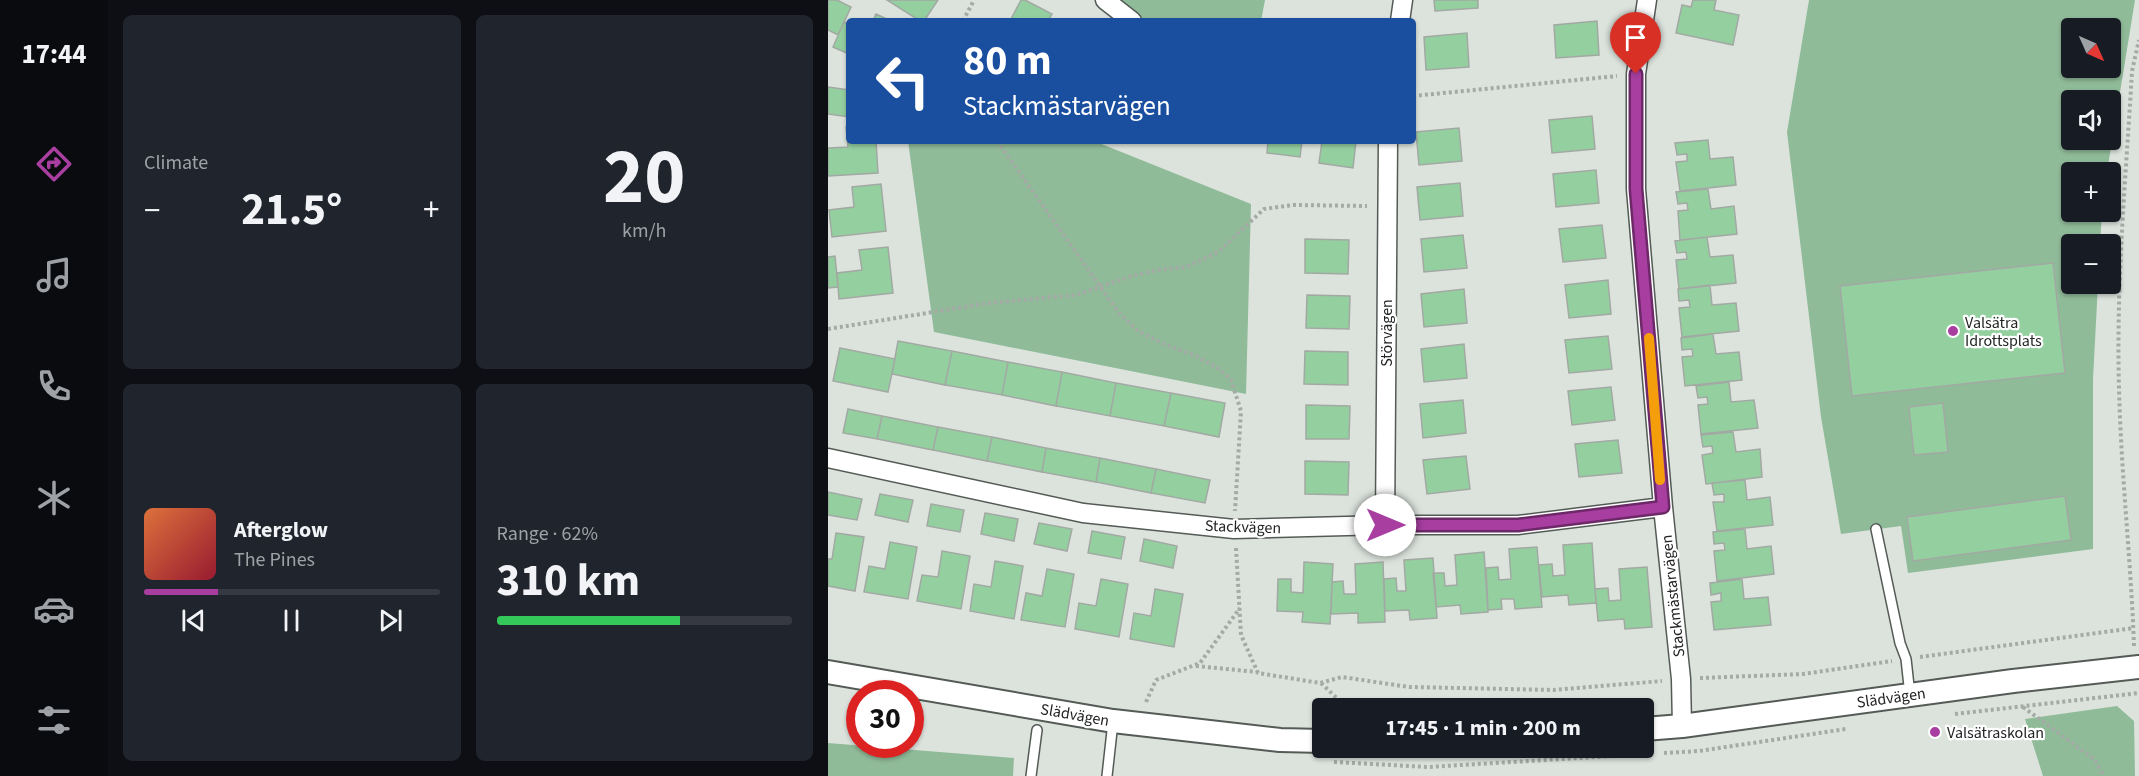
<!DOCTYPE html>
<meta charset="utf-8">
<style>
body{margin:0;font-family:"Source Sans 3",sans-serif;background:#20242c;color:#f1f3f6;height:100vh;display:flex;flex-direction:column;font-size:22px;white-space:nowrap}
*{box-sizing:border-box;margin:0}
p{font-size:20px;color:#9ea1a6}
.icon{flex:none;width:33px;height:33px;fill:none;stroke:currentColor;stroke-width:2;stroke-linecap:round;stroke-linejoin:round}
.map{position:relative;flex:1;overflow:hidden}
.side{display:flex;flex-direction:column;gap:15px;padding:15px;background:#0d0f14;width:720px}
.side>*{flex:none}
.guide{position:absolute;left:18px;top:18px;width:570px;height:126px;border-radius:6px;box-shadow:0 2px 4px #0004;background:#1a4fa0;color:#fff;overflow:hidden}
.needle{width:39px;rotate:135deg}
.buttons{position:absolute;left:1233px;top:18px;display:grid;gap:12px}
.buttons a{display:grid;place-items:center;width:60px;height:60px;border-radius:6px;background:#171b24;box-shadow:0 2px 4px #0004;font-size:30px}
.speed{position:absolute;left:18px;top:680px;display:flex;gap:12px;font-size:30px;font-weight:700;text-align:center}
.speed>*{display:grid;place-content:center;width:78px;height:78px;border-radius:50%;background:#171b24;box-shadow:0 2px 4px #0004;line-height:1}
.speed .limit{border:9px solid #d22;background:#fff;color:#111}
.pin{position:absolute;display:grid;place-items:center;width:51px;height:51px;color:#fff;margin:-62px -26px;border-radius:50% 50% 50% 0;rotate:-45deg;box-shadow:0 0 6px #0007}
.pin .icon{rotate:45deg}
.me{position:absolute;width:66px;margin:-33px;rotate:90deg;stroke-linejoin:round;filter:drop-shadow(0 0 4px #0008)}
.turn{display:flex;align-items:center;gap:21px;height:126px;padding:0 18px;font-size:27px}
.turn .icon{width:78px;height:78px;stroke-width:2.5}
.turn b{display:block;font-size:42px;line-height:51px}
.big{font-size:45px;font-weight:700;line-height:1.1}
.side .card{flex:1;display:flex;flex-direction:column;justify-content:center;gap:9px;min-width:0;padding:0 21px;border-radius:9px;background:#20242c}
.side .dial{align-items:center;gap:0}
.dial b{font-size:78px;line-height:1}
.song{display:flex;align-items:center;gap:18px}
.cover{width:72px;height:72px;border-radius:9px;background:linear-gradient(135deg,hsl(20 70% 55%),hsl(350 70% 35%))}
.played{height:6px;border-radius:3px;background:linear-gradient(90deg,#a73ea0 25%,#363941 25%)}
.keys{display:flex;justify-content:space-around;direction:ltr}
.heat{display:flex;justify-content:space-between;align-items:center;font-size:33px;direction:ltr}
.charge{height:9px;border-radius:4px;background:linear-gradient(90deg,#34c759 62%,#363941 0)}
.side .tiles{flex:1;display:grid;gap:15px;grid-template-columns:repeat(2,1fr)}
.trip{position:absolute;left:484px;top:698px;width:342px;height:60px;border-radius:6px;background:#171b24;box-shadow:0 2px 4px #0004;font-weight:700;line-height:60px;text-align:center}
main{display:flex;flex:1;min-height:0}
.menu{display:flex;flex-direction:column;width:108px;justify-content:space-around;align-items:center;background:#090b0e;color:#9ea1a6}
.menu .icon{width:42px;height:42px}
.menu .selected{color:#a73ea0}
.menu b{font-size:27px;color:#f1f3f6}
.map>svg:first-child{display:block}
.green{fill:#90bb99;fill-rule:evenodd}
.building{fill:#94cfa0;stroke:#a2a9a3;stroke-width:1.5}
.lines{fill:none;stroke-linecap:round;stroke-linejoin:round}
.service-casing{stroke:#545b56;stroke-width:12}
.minor-casing{stroke:#545b56;stroke-width:21}
.tertiary-casing{stroke:#545b56;stroke-width:26}
.path{stroke:#a4aaa5;stroke-width:4;stroke-dasharray:3 3;stroke-linecap:butt}
.service{stroke:#fff;stroke-width:9}
.minor{stroke:#fff;stroke-width:18}
.tertiary{stroke:#fff;stroke-width:22}
.route-casing{stroke:#6d2868;stroke-width:15}
.route{stroke:#a73ea0;stroke-width:10}
.slow{stroke:#f59e0b;stroke-width:10}
.poi-dot{fill:#a73ea0;stroke:#fff;stroke-width:2}
.labels{text-anchor:middle;stroke-width:4.5;stroke-linejoin:round;paint-order:stroke}
.poi-label{font-size:16px;fill:#222523;stroke:#fff;text-anchor:start}
.street-label{font-size:16px;fill:#222523;stroke:#fff}
</style>
<main>
<nav class="menu">
<b>17:44</b>
<svg class="icon selected" aria-label="directions" viewBox="0 0 24 24"><path d="M12 3l9 9-9 9-9-9zM9 14v-3h6M13 9l2 2-2 2"/></svg>
<svg class="icon" aria-label="music" viewBox="0 0 24 24"><path d="M9 18V5l10-2v13"/><circle cx="6" cy="18" r="3"/><circle cx="16" cy="16" r="3"/></svg>
<svg class="icon" aria-label="phone" viewBox="0 0 24 24"><path d="M5 4h4l2 5-3 2q2 4 5 5l2-3 5 2v4C11 20 4 13 5 4z"/></svg>
<svg class="icon" aria-label="climate" viewBox="0 0 24 24"><path d="M12 3v18M4 7l16 10M4 17L20 7"/></svg>
<svg class="icon" aria-label="car" viewBox="0 0 24 24"><path d="M5 17H2v-5l4-1 3-4h7l3 4 3 1v5h-3M9 17h6M6 11h13"/><circle cx="7" cy="17" r="2"/><circle cx="17" cy="17" r="2"/></svg>
<svg class="icon" aria-label="filters" viewBox="0 0 24 24"><path d="M4 7h16M4 17h16"/><circle cx="9" cy="7" r="2"/><circle cx="15" cy="17" r="2"/></svg>
</nav>
<section class="side">
<div class="tiles">
<div class="card"><p>Climate</p>
<div class="heat"><a>−</a><b class="big">21.5°</b><a>+</a></div>
</div>
<div class="card dial"><b>20</b><p>km/h</p></div>
<div class="card">
<div class="song"><i class="cover"></i><div><b>Afterglow</b><p>The Pines</p></div></div>
<div class="played"></div>
<div class="keys"><svg class="icon" aria-label="previous" viewBox="0 0 24 24"><path d="M18 5L8 12l10 7zM5 5v14"/></svg><svg class="icon" aria-label="pause" viewBox="0 0 24 24"><path d="M8 5v14M16 5v14"/></svg><svg class="icon" aria-label="next" viewBox="0 0 24 24"><path d="M6 5l10 7-10 7zM19 5v14"/></svg></div>
</div>
<div class="card"><p>Range · 62%</p><b class="big">310 km</b><div class="charge"></div></div>
</div>
</section>
<div class="map">
<svg width="1311" height="776" viewBox="0 0 1311 776">
<rect width="100%" height="100%" fill="#dce3dd"/>
<path class="green" d="M277,0H437L433,21H304Z
M981,0H1307L1279,172H1244V212H1274L1272,244H1244V284H1270L1265,379V549L1080,573L1073,526L1013,534L993,417L959,132ZM1244,28H1282V68H1244ZM1244,100H1282V140H1244Z
M80,141H266L423,204L418,394L106,332Z
M1289,706L1306,721L1307,776H1215L1197,719Z
M0,743L186,758L185,776H0Z"/>
<path class="building" d="M0,0H9L23,7L10,35L0,30Z
M59,0H110L96,21H92Z
M193,0H197L224,14L220,21H182Z
M606,0H650V8L607,11Z
M865,0H888L886,10L911,15L905,45L848,33L854,5L863,7Z
M48,14L63,21H45Z
M769,21L771,55L728,58L726,25Z
M16,22L21,24V54L5,47Z
M639,33L641,67L598,70L596,37Z
M0,87L21,90V117L0,114Z
M764,116L767,149L724,153L721,120Z
M18,127H21V141H48L50,173L0,176V148L20,147Z
M631,128L634,161L591,165L588,132Z
M880,140L882,159L905,157L908,185L852,191L848,162L859,161V154L849,155L847,143Z
M440,141H474L472,157L439,153Z
M494,141H528L525,168L491,163Z
M768,170L771,203L728,207L725,174Z
M632,183L635,216L592,220L589,187Z
M53,184L58,231L4,237L1,210L26,207L24,187Z
M880,189L883,209L906,206L909,234L852,240L850,211L860,210L859,203L850,204L848,192Z
M774,225L778,258L735,262L731,229Z
M635,235L639,268L596,272L593,239Z
M879,237L882,257L905,255L908,283L851,289L848,260L859,259L858,252L849,253L847,241Z
M477,239L521,240L520,274L477,273Z
M60,247L65,293L11,299L9,273L34,270L31,250Z
M7,256L10,287L0,288V257Z
M1225,263L1237,373L1024,396L1012,286Z
M780,280L783,314L741,318L737,285Z
M882,285L884,305L908,303L911,331L854,337L851,308L862,307L861,300L851,301L850,289Z
M636,289L639,323L596,327L593,294Z
M479,295L522,296L521,329L478,328Z
M885,334L888,354L911,352L914,380L857,386L854,357L865,356L864,349L854,350L853,338Z
M780,336L784,369L741,373L737,340Z
M70,341L124,351L117,385L64,374Z
M636,344L639,378L596,382L593,349Z
M12,348L67,359L60,392L5,381Z
M124,351L180,362L174,395L117,385Z
M477,351L520,352V385L476,384Z
M180,362L234,372L228,406L174,395Z
M234,372L288,383L282,416L228,406Z
M901,382L903,402L926,400L930,428L873,434L870,405L880,404L879,397L870,398L868,386Z
M288,383L343,393L336,426L282,416Z
M783,387L787,420L744,425L740,391Z
M343,393L397,403L391,437L336,426Z
M635,400L638,433L595,438L592,404Z
M1115,403L1120,452L1086,455L1081,407Z
M478,405L522,406L521,439H478Z
M20,409L54,416L49,439L15,433Z
M54,416L110,427L105,450L49,439Z
M110,427L164,437L159,461L105,450Z
M905,432L908,452L932,449L934,477L878,484L874,455L885,453L884,446L875,447L873,435Z
M164,437L218,448L214,472L159,461Z
M790,440L794,473L751,477L747,444Z
M218,448L272,458L268,482L214,472Z
M638,456L642,489L599,494L595,460Z
M272,458L328,469L323,493L268,482Z
M477,461L521,462L520,495L477,494Z
M328,469L382,480L377,503L323,493Z
M917,480L919,500L942,497L945,525L889,531L885,502H896V494L886,495L884,483Z
M0,492L34,499L29,520L0,515Z
M52,494L85,500L80,522L47,515Z
M1237,496L1243,540L1085,561L1079,517Z
M103,504L136,510L132,532L99,526Z
M157,513L190,519L186,541L153,534Z
M211,523L244,529L239,551L206,544Z
M917,529L919,549L943,546L946,574L889,581L886,551L897,550L896,543L886,544L885,532Z
M264,531L297,537L293,559L260,553Z
M8,533L36,537L27,591L0,586V559H4Z
M316,539L349,546L345,568L312,561Z
M62,542L89,547L80,599L36,592L41,566L57,569Z
M764,543L768,603L741,605L740,595L714,597L711,565L724,564L725,576L737,575L735,545Z
M709,547L714,607L687,609L686,599H673L674,609L660,610L658,568L670,567L671,580L683,579L681,549Z
M114,551L142,556L133,609L89,601L94,575L110,577Z
M656,552L660,612L633,614L632,605L608,607L605,573H616L617,586L629,585L627,555Z
M605,558L609,618L582,620L581,610L557,611L556,579L568,578L569,591H578L576,560Z
M167,561L195,566L186,619L142,611L146,584L163,587Z
M476,562L505,564L502,624L474,622L475,612L449,611L450,579H463V592L475,593Z
M555,562L557,622L530,623V613L503,614L504,582L515,581L516,594H528L527,564Z
M819,567L824,627L797,629L796,619L770,621L767,589L780,588L781,601L793,600L791,569Z
M219,569L246,574L237,627L193,620L198,593L214,596Z
M273,579L300,584L291,637L247,629L251,603L268,606Z
M914,579L916,599L940,597L943,625L886,630L883,602L893,601V593L883,595L882,583Z
M327,589L355,594L346,647L302,639L306,613L323,616Z"/>
<g class="lines">
<g class="service-casing">
<path id="service" d="M1048,529L1072,643L1078,659L1082,695
M203,776L209,730
M279,776L285,722"/>
</g>
<g class="minor-casing">
<path id="minor" d="M277,0L304,21
M819,0L808,74V189L835,507L853,679L854,726
M572,21L575,0
M0,458L255,513L406,529L557,525H690L835,507
M557,525L560,141"/>
</g>
<g class="tertiary-casing">
<path id="tertiary" d="M0,672L285,721L452,740L495,741
M816,729L854,726L1185,681L1311,667"/>
</g>
<path class="path" d="M135,21L146,0
M585,96L789,76
M169,141L291,313L310,331L336,344L366,355L390,368L403,380L413,411L407,511
M0,329L161,303L248,295L301,277L329,270L358,267L390,252L436,209L465,205L539,206
M408,548L413,635L430,673L492,683L514,677L581,687L726,690L834,681
M1306,646C1303,560 1293,474 1291,388C1288,283 1298,176 1304,71L1311,40
M1092,657L1306,628
M368,666L429,672
M872,678L975,674L1064,661
M493,683L519,708
M318,702L328,680L372,663L412,608
M1195,707L1266,759L1276,776
M1127,714L1311,693
M836,753L871,751L1018,729
M506,762L600,767L819,754"/>
<use href="#service" class="service"/>
<use href="#minor" class="minor"/>
<use href="#tertiary" class="tertiary"/>
</g>
<g class="lines">
<g class="route-casing">
<path id="route" d="M557,525H690L835,507L808,189V74"/>
</g>
<use href="#route" class="route"/>
<path class="slow" d="M821,338L832,480"/>
</g>
<g class="poi-dot">
<circle cx="1125" cy="331" r="6"/>
<circle cx="1107" cy="732" r="6"/>
</g>
<g class="labels">
<g class="poi-label">
<text x="1137" y="328">Valsätra<tspan x="1137" dy="18">Idrottsplats</tspan></text>
<text x="1119" y="738">Valsätraskolan</text>
</g>
<g class="street-label">
<text transform="translate(558 333) rotate(-90)" y="6">Störvägen</text>
<text transform="translate(415 526) rotate(2)" y="6">Stackvägen</text>
<text transform="translate(844 596) rotate(-96)" y="6">Stackmästarvägen</text>
<text transform="translate(1063 697) rotate(-8)" y="6">Slädvägen</text>
<text transform="translate(247 714) rotate(10)" y="6">Slädvägen</text>
</g>
</g>
</svg>
<div class="buttons">
<a><svg class="needle" viewBox="-14 -14 28 28"><path d="M0-13l5 13h-10z" fill="#e53935"/><path d="M0 13l5-13h-10z" fill="#9ea1a6"/></svg></a>
<a><svg class="icon" aria-label="sound" viewBox="0 0 24 24"><path d="M4 9h4l5-4v14l-5-4H4zM17 9q2 3 0 6"/></svg></a>
<a>+</a>
<a>−</a>
</div>
<div class="speed"><div class="limit">30</div></div>
<div class="pin" style="left:808px;top:74px;background:#d93025"><svg class="icon" aria-label="arrive" viewBox="0 0 24 24"><path d="M6 21V4h12l-3 4 3 4H6"/></svg></div>
<svg class="me" style="left:557px;top:525px" viewBox="-20 -20 40 40"><circle r="19" fill="#fff"/><path d="M0-13L10 11 0 6-10 11z" fill="#a73ea0"/></svg>
<div class="trip">17:45 · 1 min · 200 m</div>
<div class="guide">
<div class="turn"><svg class="icon" aria-label="left" viewBox="0 0 24 24"><path d="M17 20v-9H6M10 6l-5 5 5 5"/></svg><div><b>80 m</b>Stackmästarvägen</div></div>
</div>
</div>
</main>
